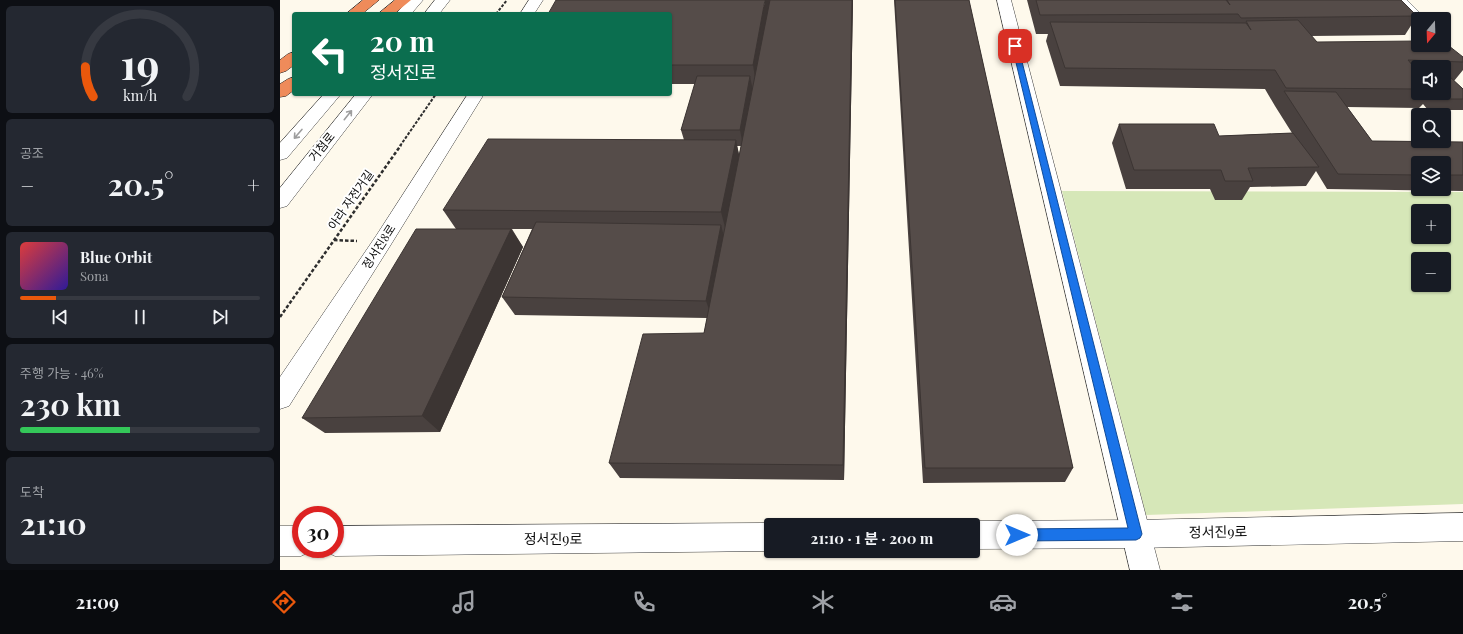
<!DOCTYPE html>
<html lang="ko">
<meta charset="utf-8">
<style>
body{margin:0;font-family:"Playfair Display","Noto Sans KR",serif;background:#242831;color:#f1f3f6;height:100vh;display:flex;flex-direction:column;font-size:15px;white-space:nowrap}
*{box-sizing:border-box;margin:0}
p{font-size:13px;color:#9ea1a6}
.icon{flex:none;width:22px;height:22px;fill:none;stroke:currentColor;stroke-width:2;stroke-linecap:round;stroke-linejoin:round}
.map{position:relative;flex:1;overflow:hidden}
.side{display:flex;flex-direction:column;gap:6px;padding:6px;background:#0d0f14;width:280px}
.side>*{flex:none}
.banner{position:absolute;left:12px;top:12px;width:380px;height:84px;border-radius:4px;box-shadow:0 1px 3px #0004;background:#0b6e4f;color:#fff;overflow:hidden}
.needle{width:26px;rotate:199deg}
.controls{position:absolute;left:1131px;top:12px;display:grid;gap:8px}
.controls a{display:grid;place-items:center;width:40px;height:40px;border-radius:4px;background:#171b24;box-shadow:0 1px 3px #0004;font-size:20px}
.speed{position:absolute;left:12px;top:506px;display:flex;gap:8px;font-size:20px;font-weight:700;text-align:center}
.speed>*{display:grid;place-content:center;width:52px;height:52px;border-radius:50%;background:#171b24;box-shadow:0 1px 3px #0004;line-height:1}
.speed .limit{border:6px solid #d22;background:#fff;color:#111}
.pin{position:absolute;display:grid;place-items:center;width:34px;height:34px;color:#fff;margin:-17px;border-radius:8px;box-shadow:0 2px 6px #0006}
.me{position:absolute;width:44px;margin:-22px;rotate:90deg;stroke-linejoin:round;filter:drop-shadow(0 0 3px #0008)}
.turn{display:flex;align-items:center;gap:14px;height:84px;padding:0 12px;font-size:18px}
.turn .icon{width:52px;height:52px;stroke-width:2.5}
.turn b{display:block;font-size:28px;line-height:34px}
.big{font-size:30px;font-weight:700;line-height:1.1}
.side .widget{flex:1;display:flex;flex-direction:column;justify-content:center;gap:6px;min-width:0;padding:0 14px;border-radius:6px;background:#242831}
.side .dial{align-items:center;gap:0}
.dial svg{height:104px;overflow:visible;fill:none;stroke:#363941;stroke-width:7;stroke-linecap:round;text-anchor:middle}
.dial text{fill:#f1f3f6;stroke:none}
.song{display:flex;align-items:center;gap:12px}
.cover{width:48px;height:48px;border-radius:6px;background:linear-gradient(135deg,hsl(0 70% 55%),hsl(250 70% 35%))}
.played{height:4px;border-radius:2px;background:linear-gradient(90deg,#ea580c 15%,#363941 15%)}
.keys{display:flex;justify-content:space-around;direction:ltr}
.heat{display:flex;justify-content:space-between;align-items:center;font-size:22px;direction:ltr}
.charge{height:6px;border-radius:3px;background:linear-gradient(90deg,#34c759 46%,#363941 0)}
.trip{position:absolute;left:484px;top:518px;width:216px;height:40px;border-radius:4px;background:#171b24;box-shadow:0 1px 3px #0004;font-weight:700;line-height:40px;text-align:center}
.tabs{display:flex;height:64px;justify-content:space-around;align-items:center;background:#090b0e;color:#9ea1a6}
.tabs .icon{width:28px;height:28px}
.tabs .on{color:#ea580c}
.tabs b{font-size:18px;color:#f1f3f6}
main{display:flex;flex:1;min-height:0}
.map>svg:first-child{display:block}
.green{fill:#d6e7b8;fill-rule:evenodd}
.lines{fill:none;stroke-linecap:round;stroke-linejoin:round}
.minor-casing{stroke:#3f3f3f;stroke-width:1}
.tertiary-casing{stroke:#3f3f3f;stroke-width:1}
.motorway-casing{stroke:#1d1d1d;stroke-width:1}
.path-far1{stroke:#2e2e2e;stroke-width:2;stroke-dasharray:3 1.5;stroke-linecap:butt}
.path{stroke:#2e2e2e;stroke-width:2.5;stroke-dasharray:3.5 2;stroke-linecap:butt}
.minor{fill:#fff;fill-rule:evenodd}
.tertiary{fill:#fff;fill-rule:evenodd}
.motorway{fill:#ef8b5a;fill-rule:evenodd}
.wall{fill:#49413f;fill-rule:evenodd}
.shaded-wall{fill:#3c3533}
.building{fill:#554c49;stroke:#3c3533}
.oneway{stroke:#9e9e9e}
.route{fill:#1a73e8;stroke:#114b97}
.labels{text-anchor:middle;stroke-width:4;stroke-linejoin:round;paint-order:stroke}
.street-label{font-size:12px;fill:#0c0c0c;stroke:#fff}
.near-street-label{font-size:14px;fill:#0c0c0c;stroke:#fff}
</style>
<main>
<section class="side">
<div class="widget dial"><svg viewBox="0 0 100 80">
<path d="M14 69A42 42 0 1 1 86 69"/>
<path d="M14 69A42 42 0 0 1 8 46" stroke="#ea580c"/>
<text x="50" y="56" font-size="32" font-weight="700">19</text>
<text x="50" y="72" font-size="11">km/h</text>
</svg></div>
<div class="widget"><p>공조</p>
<div class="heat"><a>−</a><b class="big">20.5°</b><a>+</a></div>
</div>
<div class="widget">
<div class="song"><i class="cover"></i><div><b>Blue Orbit</b><p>Sona</p></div></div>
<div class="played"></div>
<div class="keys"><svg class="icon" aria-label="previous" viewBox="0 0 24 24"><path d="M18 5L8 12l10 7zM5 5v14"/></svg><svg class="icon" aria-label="pause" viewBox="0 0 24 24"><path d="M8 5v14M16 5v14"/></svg><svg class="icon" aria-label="next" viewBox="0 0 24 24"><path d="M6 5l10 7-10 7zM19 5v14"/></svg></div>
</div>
<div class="widget"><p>주행 가능 · 46%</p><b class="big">230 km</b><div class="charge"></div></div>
<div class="widget"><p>도착</p><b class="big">21:10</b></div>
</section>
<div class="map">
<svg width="1183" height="570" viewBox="0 0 1183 570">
<rect width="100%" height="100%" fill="#fef9ec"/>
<path class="green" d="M782,191L1183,192V504L866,515ZM1138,211H1164V237H1138ZM1138,259H1164V285H1138Z"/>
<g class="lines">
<g class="minor-casing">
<path id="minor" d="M249,0H263L254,14H240Z
M1112,0H1127L1146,19H1138V23L1134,22Z
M188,94H204L110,246L9,406L0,409V377L96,236Z
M1183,513V541L856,548L693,549V525H683L693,521L856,520Z
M491,523L497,525H491V551L55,556L45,551L44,549H55V526Z
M0,526H21V549H32L31,551L21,556H0Z"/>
</g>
<g class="tertiary-casing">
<path id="tertiary" d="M128,0H143L131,14H116Z
M155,0H170L159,14H144Z
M717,0H731L880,570H850Z
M44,94H61L7,158L0,160V143Z
M76,94H93L7,206L0,208V188Z"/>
</g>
<g class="motorway-casing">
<path id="motorway" d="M83,0H99L82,14H66Z
M115,0H131L114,14H98Z
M14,52V65L6,71L0,73V60L8,54Z
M14,77V90L6,96L0,97V84L8,79Z"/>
</g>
<path class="path-far1" d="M216,14L227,0
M120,146L156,94"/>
<path class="path" d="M54,240L77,241
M0,317L121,145"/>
<use href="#minor" class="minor"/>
<use href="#tertiary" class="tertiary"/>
<use href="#motorway" class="motorway"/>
</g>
<path class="wall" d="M573,0L564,480L340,478L329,463L424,333L427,318L235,315L222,297L252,229H232L243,247L160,432L45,433L22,418L176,229L163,210L404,140L401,130L415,84H390V14ZM457,146H461L459,155Z
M614,0H689L793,468L785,482L643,483Z
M747,0H1121L1137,16L1125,35L1031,36L1037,42L1183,57V70L1174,81L1183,89V110H1148L1143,104L1139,108L1067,107L1092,141L1183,142V191L1047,189L1036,171L1026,186L970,187L962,200H935L930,189H846L832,143L839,124L939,136L1012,133L995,106L985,89L780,86L766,41L768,34H756ZM1138,67H1164V93H1138ZM1138,163H1164V189H1138Z"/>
<path class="shaded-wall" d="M485,0H491L476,84L473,65Z
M572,0H573L564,480L563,465Z
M470,76L473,91L463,146L460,130Z
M456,140L460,159L446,231L441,212Z
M441,225L446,244L432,318L426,301Z
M231,229L243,247L160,432L142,416Z"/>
<path class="building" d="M276,0H485L473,65H390V14H268Z
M490,0H572L563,465L329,463L363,334L424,333Z
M615,0H689L793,468H645Z
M756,0H946L950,5L947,0H1121L1137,16L961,18L958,14L760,15Z
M1018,20L1037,42L1138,41V45H1164V42L1183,57V62L1128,60L1138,72V89L1006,88L995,70L785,68L770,22L966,23L971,30L966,21Z
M417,76H470L460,130H401Z
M1164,76H1169L1183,89V99H1157L1151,93H1164Z
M1004,91L1056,92L1092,141L1183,142V175H1164V163H1138V175L1058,174Z
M839,124H934L939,136L1013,133L1039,167L968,168L973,181H945L941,170H854Z
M208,139L456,140L441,212L163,210Z
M256,222L441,225L426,301L222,297Z
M136,229H231L142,416L22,418Z"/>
<defs><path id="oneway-shaft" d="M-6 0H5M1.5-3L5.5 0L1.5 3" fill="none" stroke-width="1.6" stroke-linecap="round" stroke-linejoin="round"/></defs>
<g class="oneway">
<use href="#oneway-shaft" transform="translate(68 115) rotate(-51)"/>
<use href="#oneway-shaft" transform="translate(18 134) rotate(131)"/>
</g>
<path class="route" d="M733,44L738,46L862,534L860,538L856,540L737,541L733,539L731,535L733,531L737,529L848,528L732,46Z"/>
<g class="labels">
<g class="street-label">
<text transform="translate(42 147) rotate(-51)" y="4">거첨로</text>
<text transform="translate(71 200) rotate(-55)" y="4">아라 자전거길</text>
<text transform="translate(99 247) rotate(-57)" y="4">정서진8로</text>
</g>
<g class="near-street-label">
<text transform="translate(938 532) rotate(-1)" y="5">정서진9로</text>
<text x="273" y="544">정서진9로</text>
</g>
</g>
</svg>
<div class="controls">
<a><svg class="needle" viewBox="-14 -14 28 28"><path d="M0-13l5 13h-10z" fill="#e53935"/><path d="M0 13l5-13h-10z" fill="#9ea1a6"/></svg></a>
<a><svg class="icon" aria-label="sound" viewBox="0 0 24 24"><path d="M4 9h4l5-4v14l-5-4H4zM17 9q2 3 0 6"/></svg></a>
<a><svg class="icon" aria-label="search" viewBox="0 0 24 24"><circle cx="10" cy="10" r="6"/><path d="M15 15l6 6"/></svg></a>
<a><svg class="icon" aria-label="layers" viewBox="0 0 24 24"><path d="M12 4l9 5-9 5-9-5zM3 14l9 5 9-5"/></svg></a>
<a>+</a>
<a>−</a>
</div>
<div class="speed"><div class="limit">30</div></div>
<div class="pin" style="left:735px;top:46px;background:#d93025"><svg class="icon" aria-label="arrive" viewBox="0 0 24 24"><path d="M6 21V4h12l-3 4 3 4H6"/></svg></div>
<svg class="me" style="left:737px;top:535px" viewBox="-20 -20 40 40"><circle r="19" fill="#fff"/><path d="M0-13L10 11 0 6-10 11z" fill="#1a73e8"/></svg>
<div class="trip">21:10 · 1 분 · 200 m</div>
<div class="banner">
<div class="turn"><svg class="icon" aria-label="left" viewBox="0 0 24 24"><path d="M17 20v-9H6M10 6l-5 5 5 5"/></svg><div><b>20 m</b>정서진로</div></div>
</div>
</div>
</main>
<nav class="tabs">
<b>21:09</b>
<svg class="icon on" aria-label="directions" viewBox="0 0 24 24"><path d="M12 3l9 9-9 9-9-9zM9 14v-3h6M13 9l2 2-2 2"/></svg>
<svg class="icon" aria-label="music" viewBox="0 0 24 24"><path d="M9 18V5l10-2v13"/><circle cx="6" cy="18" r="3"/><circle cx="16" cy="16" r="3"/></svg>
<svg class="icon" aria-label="phone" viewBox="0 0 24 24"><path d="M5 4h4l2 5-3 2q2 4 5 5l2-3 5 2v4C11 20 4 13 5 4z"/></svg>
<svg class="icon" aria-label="climate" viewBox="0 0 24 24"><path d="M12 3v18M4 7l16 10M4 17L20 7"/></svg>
<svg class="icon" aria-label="car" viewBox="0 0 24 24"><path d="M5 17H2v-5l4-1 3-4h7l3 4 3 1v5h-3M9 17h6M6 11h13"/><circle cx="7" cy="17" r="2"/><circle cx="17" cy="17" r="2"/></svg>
<svg class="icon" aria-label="filters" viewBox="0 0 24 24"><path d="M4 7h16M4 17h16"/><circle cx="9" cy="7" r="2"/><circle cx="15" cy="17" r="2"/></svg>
<b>20.5°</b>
</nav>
